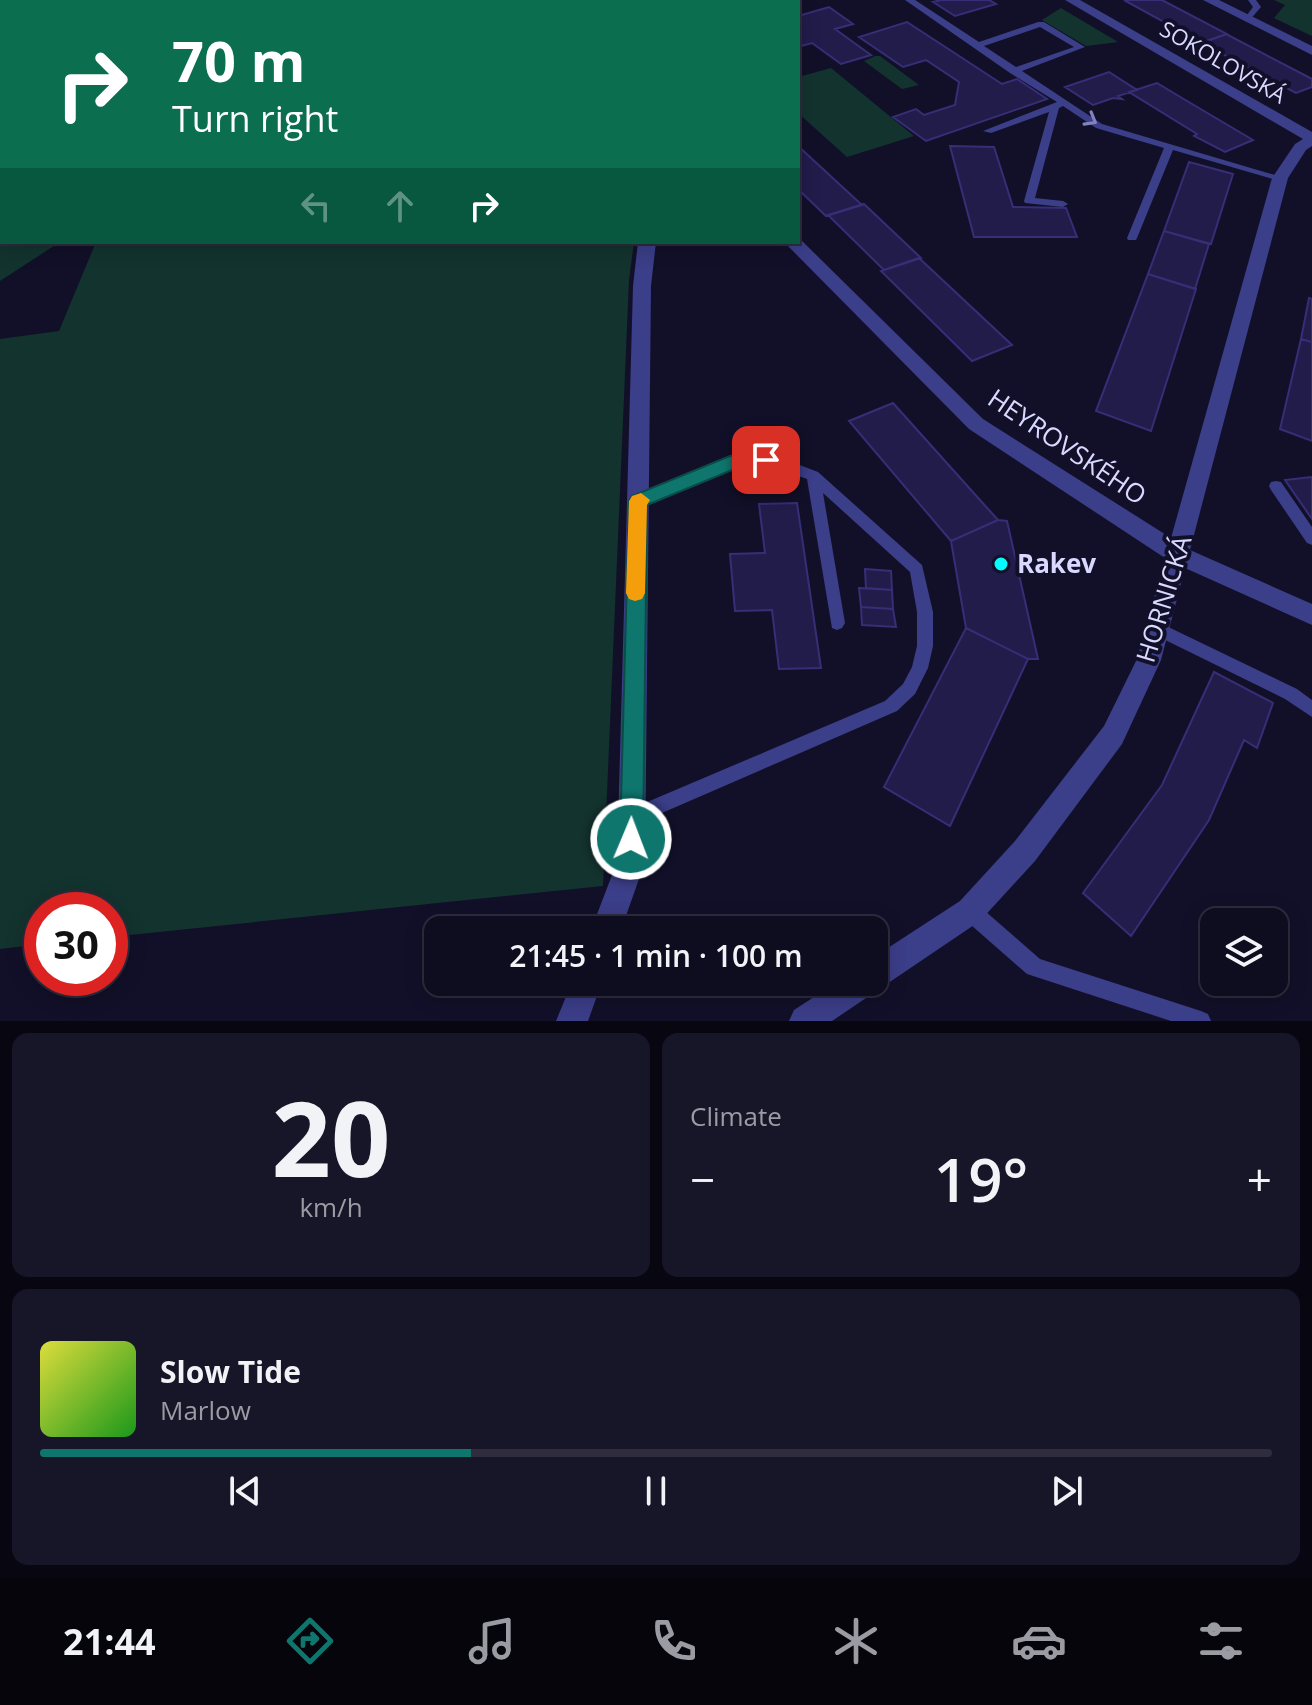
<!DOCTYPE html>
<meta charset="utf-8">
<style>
body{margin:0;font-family:"Open Sans",sans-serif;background:#171528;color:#f1f3f6;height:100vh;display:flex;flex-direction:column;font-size:30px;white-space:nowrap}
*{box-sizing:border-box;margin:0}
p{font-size:26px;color:#9b9ba4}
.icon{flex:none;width:44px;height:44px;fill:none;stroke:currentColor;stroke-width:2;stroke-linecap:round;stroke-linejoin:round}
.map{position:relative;height:1021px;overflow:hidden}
.side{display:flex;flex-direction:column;gap:12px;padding:12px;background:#080711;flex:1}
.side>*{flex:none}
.hud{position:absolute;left:0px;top:0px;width:800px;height:244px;box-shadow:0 4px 20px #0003,0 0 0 2px #2e2c3d;background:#0b6e4f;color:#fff;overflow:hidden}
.controls{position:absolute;left:1200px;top:908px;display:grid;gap:16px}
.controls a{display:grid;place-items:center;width:88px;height:88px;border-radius:16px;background:#0e0c1f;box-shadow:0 4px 20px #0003,0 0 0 2px #2e2c3d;font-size:40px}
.speed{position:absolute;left:24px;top:892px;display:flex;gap:16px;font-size:40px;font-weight:700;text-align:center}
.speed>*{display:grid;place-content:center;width:104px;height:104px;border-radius:50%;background:#0e0c1f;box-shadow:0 4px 20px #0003,0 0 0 2px #2e2c3d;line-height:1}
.speed .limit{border:12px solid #d22;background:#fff;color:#111}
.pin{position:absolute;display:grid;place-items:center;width:68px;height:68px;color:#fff;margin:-34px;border-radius:16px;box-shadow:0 4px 12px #0006}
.me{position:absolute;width:88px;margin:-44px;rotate:1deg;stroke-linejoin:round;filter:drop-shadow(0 0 6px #0008)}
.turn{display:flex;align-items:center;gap:28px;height:168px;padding:0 40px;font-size:36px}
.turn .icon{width:104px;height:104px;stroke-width:2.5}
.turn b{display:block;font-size:56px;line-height:68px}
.lanes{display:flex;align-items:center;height:76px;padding:0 40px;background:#0003;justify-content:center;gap:40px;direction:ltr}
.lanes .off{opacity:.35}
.big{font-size:60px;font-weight:600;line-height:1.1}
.side .tile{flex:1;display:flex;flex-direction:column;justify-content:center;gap:12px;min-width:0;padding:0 28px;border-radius:16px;background:#171528}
.side .dial{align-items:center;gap:0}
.dial b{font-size:104px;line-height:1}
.song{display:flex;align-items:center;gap:24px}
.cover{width:96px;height:96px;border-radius:12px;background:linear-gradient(135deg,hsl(60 70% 55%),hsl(120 70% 35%))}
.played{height:8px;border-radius:4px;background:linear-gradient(90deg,#0f766e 35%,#2e2c3d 35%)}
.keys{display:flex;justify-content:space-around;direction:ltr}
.heat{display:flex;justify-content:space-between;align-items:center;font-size:44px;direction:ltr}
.side .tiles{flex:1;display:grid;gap:12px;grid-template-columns:1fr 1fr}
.tile:last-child{grid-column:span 2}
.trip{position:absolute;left:424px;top:916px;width:464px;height:80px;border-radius:16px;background:#0e0c1f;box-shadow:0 4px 20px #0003,0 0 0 2px #2e2c3d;font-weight:600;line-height:80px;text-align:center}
.tab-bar{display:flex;height:128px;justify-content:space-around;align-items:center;background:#06050c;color:#9b9ba4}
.tab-bar .icon{width:56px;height:56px}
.tab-bar .on{color:#0f766e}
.tab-bar b{font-size:36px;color:#f1f3f6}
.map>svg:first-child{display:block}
.green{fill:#13332f}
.building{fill:#211c4a;stroke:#362e76;stroke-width:2}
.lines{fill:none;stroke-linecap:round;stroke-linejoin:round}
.service{fill:#3b3e88;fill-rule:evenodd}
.minor{fill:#3b3e88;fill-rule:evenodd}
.tertiary{stroke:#3b3e88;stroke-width:22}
.oneway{stroke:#8283be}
.route{fill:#0f766e;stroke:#0a4d48;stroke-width:2}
.slow{fill:#f59e0b}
.poi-dot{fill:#04fcff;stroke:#121029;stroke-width:3}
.labels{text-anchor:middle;stroke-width:8;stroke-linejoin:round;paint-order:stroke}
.far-street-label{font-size:22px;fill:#d9d8ff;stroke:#121029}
.street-label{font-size:26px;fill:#d9d8ff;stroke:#121029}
.poi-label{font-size:26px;font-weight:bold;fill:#d9d8ff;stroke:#121029;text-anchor:start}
</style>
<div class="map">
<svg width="1312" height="1021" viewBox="0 0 1312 1021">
<rect width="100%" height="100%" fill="#121029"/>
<path class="green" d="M0,0H316L2,2V242H60L0,281Z
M1274,0H1312V36L1274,18L1285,5Z
M1061,8L1118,42L1086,46L1042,20Z
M875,56H880L919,85L902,89L864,61Z
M831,68L914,136L847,157L798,113V77Z
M96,242H634L629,280L603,886L110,937V910H42V944L0,949V339L59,331Z"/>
<path class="building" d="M941,0H989L996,4L955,16L933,2Z
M1124,0H1162L1227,34L1202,43Z
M829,7L853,24L835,29L871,55L841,64L812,43L798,47V16Z
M907,22L1002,84L1017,79L1047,99L926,141L893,117L916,109L924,115L955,105L959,82L926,60L903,67L859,37Z
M1226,34L1312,79V87L1296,93L1201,43Z
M1109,72L1137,90L1118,96L1122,99L1113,98L1093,105L1065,87Z
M1157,83L1182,98L1253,140L1225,152L1194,136L1197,134L1129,92Z
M798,146L862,205L826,216L798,189Z
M950,146L994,147L1013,207L1066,208L1077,237H974Z
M1189,162L1233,174L1211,244L1164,231Z
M864,204L921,258L884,270L828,215Z
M1164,231L1209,244L1195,289L1148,274Z
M919,258L1012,345L972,361L881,271Z
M1148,274L1196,289L1151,431L1096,411Z
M1309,298L1312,299V342L1301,339Z
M1301,339L1312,342V441L1280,429Z
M893,403L971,490L998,520L951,541L849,421Z
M1312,477V519L1285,480Z
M797,503L821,668L779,669L772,610L735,611L730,554L765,553L759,504Z
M998,520L1007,521L1038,659H1028L966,628L951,541Z
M865,569L891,571L892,590L866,588Z
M859,588L892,590L893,609L861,607Z
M861,607L893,609L896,627L862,625Z
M966,628L1028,659L950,826L884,787Z
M1214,672L1273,703L1257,748L1244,740L1209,820L1131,936L1083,893L1162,785Z"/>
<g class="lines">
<path class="service" d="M606,0H630L628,2H604Z
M905,0H915L979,42L1038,22H1044L1085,47L1022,71L1102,124L1285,178L1280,181L1173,150L1137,238L1136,240H1128L1127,238L1164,148L1096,128L1063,106L1059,108L1035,198L1063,201L1068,204L1063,207L1025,203L1024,201L1049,112L991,133L983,131L1057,102L1010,73ZM1040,27L1074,47L1016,67L984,46Z
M1248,0H1256L1261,7L1248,22L1244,19L1253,7Z
M745,457H766L789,461L818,472L922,565L933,612V646L928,668L915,694L897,711L632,826L626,823L623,817L626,811L885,701L903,684L912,667L917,646V612L910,572L823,493L845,623L842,628L837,630L832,628L807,479C735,451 702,484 638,507L633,505L631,501L633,497L699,469Z
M1276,481L1281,482L1312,527V545L1307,543L1271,490L1269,486L1271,482Z
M1158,622L1297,689L1312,700V717L1285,699L1153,634L1150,629L1153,624Z
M970,902L977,904L1040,959L1201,1011L1208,1014L1211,1021H1171L1027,974L963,918L961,911L963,904Z"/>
<path class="minor" d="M569,0H581L582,2H570Z
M1065,0H1080L1312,132V146L1306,150L1288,178L1190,550L1312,604V625L1185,568L1161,660L1122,744L1035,861L980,921L832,1021H789L794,1010L837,982H874V957L960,901L1015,841L1104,726L1137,659L1165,558L969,429L784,242H798L799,238L983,419L1171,538L1272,178L1295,144L1303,139Z
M1203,0H1219L1312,46V55Z
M638,242H656L651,286L645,862L621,930H591L617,862L633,286Z
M572,982H602L588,1021H556Z"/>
<path class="tertiary" d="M110,2L113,0
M0,80L2,78"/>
</g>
<defs><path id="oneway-chevron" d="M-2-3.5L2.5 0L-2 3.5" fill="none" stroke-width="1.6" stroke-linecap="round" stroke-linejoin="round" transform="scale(2)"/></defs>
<use class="oneway" href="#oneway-chevron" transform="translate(1091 120) rotate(30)"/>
<path class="route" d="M766,454L772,455L775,460L772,465L732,470L647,505L643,839L640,848L631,851L623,848L620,839L629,501L632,496L730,456Z"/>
<path class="slow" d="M641,493L650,500L647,505L645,593L642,599L635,601L629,599L626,593L629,501L632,496Z"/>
<circle class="poi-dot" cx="1001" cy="564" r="8"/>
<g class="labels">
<g class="far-street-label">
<text transform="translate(1223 62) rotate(30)" y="8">SOKOLOVSKÁ</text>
</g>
<g class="street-label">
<text transform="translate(1067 447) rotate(34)" y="9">HEYROVSKÉHO</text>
<text transform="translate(1164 599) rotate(-73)" y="9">HORNICKÁ</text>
</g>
<g class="poi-label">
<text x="1017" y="573">Rakev</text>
</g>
</g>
</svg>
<div class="controls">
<a><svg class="icon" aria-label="layers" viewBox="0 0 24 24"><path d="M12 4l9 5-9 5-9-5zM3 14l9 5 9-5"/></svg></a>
</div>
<div class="speed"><div class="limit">30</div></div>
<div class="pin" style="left:766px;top:460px;background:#d93025"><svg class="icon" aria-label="arrive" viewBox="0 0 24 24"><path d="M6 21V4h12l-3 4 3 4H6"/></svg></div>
<svg class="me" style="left:631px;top:839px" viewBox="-20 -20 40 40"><circle r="17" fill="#0f766e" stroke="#fff" stroke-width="3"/><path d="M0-11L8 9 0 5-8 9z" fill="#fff"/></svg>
<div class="trip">21:45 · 1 min · 100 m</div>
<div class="hud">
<div class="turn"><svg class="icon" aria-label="right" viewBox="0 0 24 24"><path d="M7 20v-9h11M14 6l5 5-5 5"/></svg><div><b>70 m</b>Turn right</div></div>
<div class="lanes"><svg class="icon off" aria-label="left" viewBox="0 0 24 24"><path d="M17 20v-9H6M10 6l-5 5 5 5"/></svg><svg class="icon off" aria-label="ahead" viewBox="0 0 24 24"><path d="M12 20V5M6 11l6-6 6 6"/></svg><svg class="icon" aria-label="right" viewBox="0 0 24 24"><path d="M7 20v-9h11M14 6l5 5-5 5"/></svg></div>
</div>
</div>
<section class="side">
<div class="tiles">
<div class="tile dial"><b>20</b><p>km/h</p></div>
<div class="tile"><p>Climate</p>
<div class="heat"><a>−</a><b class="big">19°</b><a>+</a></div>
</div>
<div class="tile">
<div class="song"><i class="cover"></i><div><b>Slow Tide</b><p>Marlow</p></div></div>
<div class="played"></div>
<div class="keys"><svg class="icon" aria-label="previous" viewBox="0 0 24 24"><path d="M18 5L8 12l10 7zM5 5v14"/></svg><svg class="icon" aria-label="pause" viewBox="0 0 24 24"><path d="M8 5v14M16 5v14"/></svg><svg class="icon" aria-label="next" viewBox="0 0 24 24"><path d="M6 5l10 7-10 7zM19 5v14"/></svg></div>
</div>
</div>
</section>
<nav class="tab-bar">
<b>21:44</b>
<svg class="icon on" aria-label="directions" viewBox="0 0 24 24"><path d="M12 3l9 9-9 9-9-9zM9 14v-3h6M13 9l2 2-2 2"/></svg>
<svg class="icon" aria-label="music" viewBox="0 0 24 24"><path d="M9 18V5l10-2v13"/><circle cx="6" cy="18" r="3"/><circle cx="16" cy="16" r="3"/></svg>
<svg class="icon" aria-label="phone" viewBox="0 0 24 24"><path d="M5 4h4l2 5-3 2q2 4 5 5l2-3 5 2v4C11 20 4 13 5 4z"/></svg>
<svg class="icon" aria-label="climate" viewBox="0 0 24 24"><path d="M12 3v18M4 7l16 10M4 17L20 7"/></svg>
<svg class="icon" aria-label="car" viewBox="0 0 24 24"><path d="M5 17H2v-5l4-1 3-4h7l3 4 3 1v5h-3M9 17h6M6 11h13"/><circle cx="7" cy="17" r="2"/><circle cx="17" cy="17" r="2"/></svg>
<svg class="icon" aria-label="filters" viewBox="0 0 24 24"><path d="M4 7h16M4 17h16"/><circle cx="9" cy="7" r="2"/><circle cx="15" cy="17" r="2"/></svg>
</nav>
